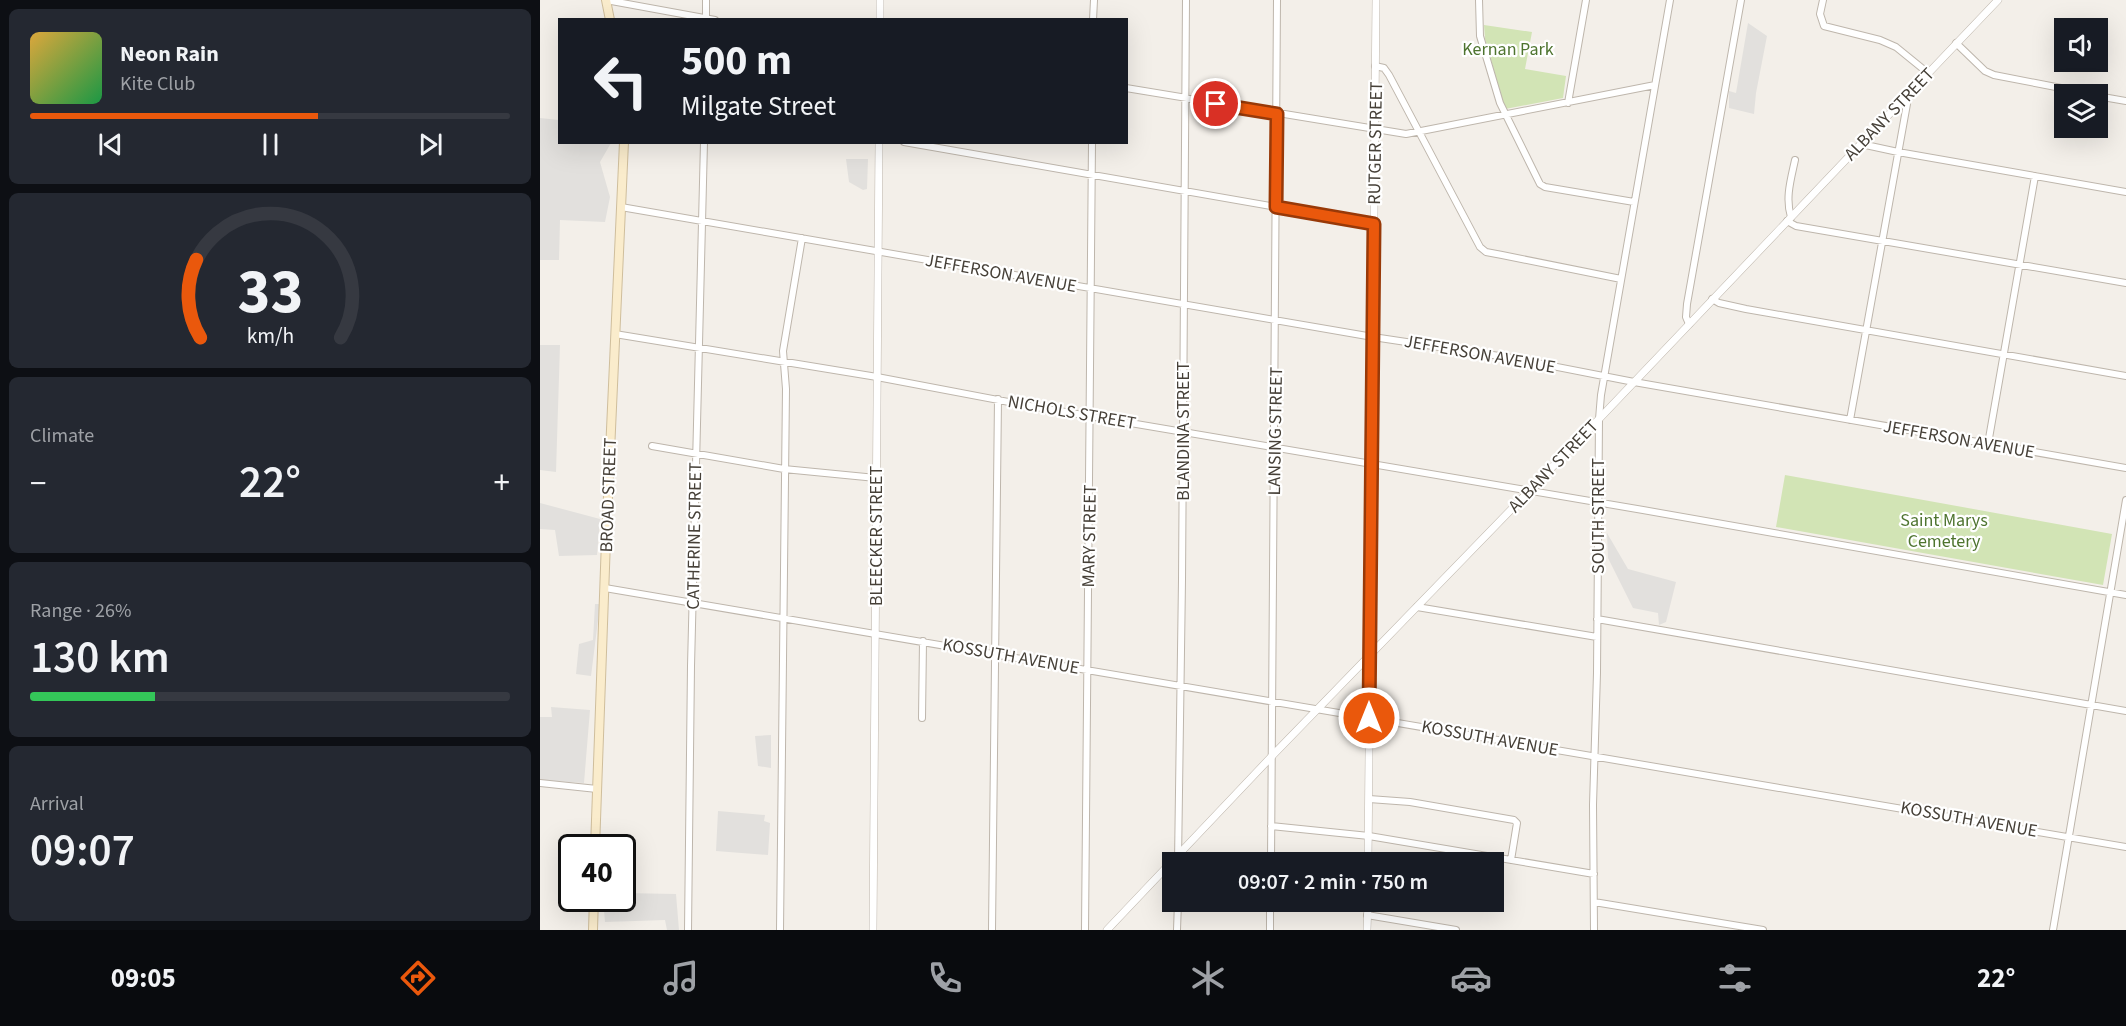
<!DOCTYPE html>
<meta charset="utf-8">
<style>
body{margin:0;font-family:"Source Sans 3",sans-serif;background:#242831;color:#f1f3f6;height:100vh;display:flex;flex-direction:column;font-size:22px;white-space:nowrap}
*{box-sizing:border-box;margin:0}
p{font-size:20px;color:#9ea1a6}
.icon{flex:none;width:33px;height:33px;fill:none;stroke:currentColor;stroke-width:2;stroke-linecap:round;stroke-linejoin:round}
.map{position:relative;flex:1;overflow:hidden}
.details{display:flex;flex-direction:column;gap:9px;padding:9px;background:#0d0f14;width:540px}
.details>*{flex:none}
.guide{position:absolute;left:18px;top:18px;width:570px;height:126px;border-radius:0px;box-shadow:0 6px 24px #0002;background:#171b24;color:#f1f3f6;overflow:hidden}
.controls{position:absolute;left:1514px;top:18px;display:grid;gap:12px}
.controls a{display:grid;place-items:center;width:54px;height:54px;border-radius:0px;background:#171b24;box-shadow:0 6px 24px #0002;font-size:30px}
.speed{position:absolute;left:18px;top:834px;display:flex;gap:12px;font-size:30px;font-weight:700;text-align:center}
.speed>*{display:grid;place-content:center;width:78px;height:78px;border-radius:50%;background:#171b24;box-shadow:0 6px 24px #0002;line-height:1}
.speed .limit{border:3px solid #111;border-radius:9px;background:#fff;color:#111}
.pin{position:absolute;display:grid;place-items:center;width:51px;height:51px;color:#fff;margin:-26px;border:3px solid #fff;border-radius:50%;box-shadow:0 2px 6px #0007}
.me{position:absolute;width:66px;margin:-33px;rotate:0deg;stroke-linejoin:round;filter:drop-shadow(0 0 4px #0008)}
.turn{display:flex;align-items:center;gap:21px;height:126px;padding:0 24px;font-size:27px}
.turn .icon{width:78px;height:78px;stroke-width:2.5}
.turn b{display:block;font-size:42px;line-height:51px}
.big{font-size:45px;font-weight:600;line-height:1.1}
.details .card{flex:1;display:flex;flex-direction:column;justify-content:center;gap:9px;min-width:0;padding:0 21px;border-radius:9px;background:#242831}
.details .dial{align-items:center;gap:0}
.dial svg{height:156px;overflow:visible;fill:none;stroke:#363941;stroke-width:7;stroke-linecap:round;text-anchor:middle}
.dial text{fill:#f1f3f6;stroke:none}
.song{display:flex;align-items:center;gap:18px}
.cover{width:72px;height:72px;border-radius:9px;background:linear-gradient(135deg,hsl(40 70% 55%),hsl(140 70% 35%))}
.played{height:6px;border-radius:3px;background:linear-gradient(90deg,#ea580c 60%,#363941 60%)}
.keys{display:flex;justify-content:space-around;direction:ltr}
.heat{display:flex;justify-content:space-between;align-items:center;font-size:33px;direction:ltr}
.charge{height:9px;border-radius:4px;background:linear-gradient(90deg,#34c759 26%,#363941 0)}
.trip{position:absolute;left:622px;top:852px;width:342px;height:60px;border-radius:0px;background:#171b24;box-shadow:0 6px 24px #0002;font-weight:600;line-height:60px;text-align:center}
.menu{display:flex;height:96px;justify-content:space-around;align-items:center;background:#090b0e;color:#9ea1a6}
.menu .icon{width:42px;height:42px}
.menu .selected{color:#ea580c}
.menu b{font-size:27px;color:#f1f3f6}
main{display:flex;flex:1;min-height:0}
.map>svg:first-child{display:block}
.green{fill:#d2e4b5}
.parking{fill:#e2e0dd}
.lines{fill:none;stroke-linecap:round;stroke-linejoin:round}
.minor-casing{stroke:#beb6ac;stroke-width:8}
.tertiary-casing{stroke:#beb6ac;stroke-width:8}
.secondary-casing{stroke:#cfbe9c;stroke-width:10}
.minor{stroke:#fff;stroke-width:6}
.tertiary{stroke:#fff;stroke-width:7}
.secondary{stroke:#faeccc;stroke-width:8}
.route-casing{stroke:#983908;stroke-width:15}
.route{stroke:#ea580c;stroke-width:10}
.labels{text-anchor:middle;stroke-width:4.5;stroke-linejoin:round;paint-order:stroke}
.park-label{font-size:18px;fill:#4e742f;stroke:#fff}
.street-label{font-size:18px;fill:#464038;stroke:#fff}
</style>
<main>
<section class="details">
<div class="card">
<div class="song"><i class="cover"></i><div><b>Neon Rain</b><p>Kite Club</p></div></div>
<div class="played"></div>
<div class="keys"><svg class="icon" aria-label="previous" viewBox="0 0 24 24"><path d="M18 5L8 12l10 7zM5 5v14"/></svg><svg class="icon" aria-label="pause" viewBox="0 0 24 24"><path d="M8 5v14M16 5v14"/></svg><svg class="icon" aria-label="next" viewBox="0 0 24 24"><path d="M6 5l10 7-10 7zM19 5v14"/></svg></div>
</div>
<div class="card dial"><svg viewBox="0 0 100 80">
<path d="M14 69A42 42 0 1 1 86 69"/>
<path d="M14 69A42 42 0 0 1 12 29" stroke="#ea580c"/>
<text x="50" y="56" font-size="32" font-weight="700">33</text>
<text x="50" y="72" font-size="11">km/h</text>
</svg></div>
<div class="card"><p>Climate</p>
<div class="heat"><a>−</a><b class="big">22°</b><a>+</a></div>
</div>
<div class="card"><p>Range · 26%</p><b class="big">130 km</b><div class="charge"></div></div>
<div class="card"><p>Arrival</p><b class="big">09:07</b></div>
</section>
<div class="map">
<svg width="1586" height="930" viewBox="0 0 1586 930">
<rect width="100%" height="100%" fill="#f3efe9"/>
<path class="green" d="M944,25L992,32L985,69L1026,76L1023,98L965,109L945,39Z
M1245,475L1572,534L1563,585L1236,527Z"/>
<path class="parking" d="M1208,23L1227,36L1216,93L1214,114L1189,108V91L1196,93Z
M0,118L19,120L20,142L71,143L60,162L70,197L65,222L20,220L19,260H0Z
M306,159H328L327,189L323,190L309,182Z
M0,345H20L16,472L0,470Z
M0,503L60,519L57,555L19,556L15,530L0,529Z
M1067,533L1088,569L1136,582L1126,622L1119,625L1118,613L1093,608L1068,558Z
M55,604H60L51,676L36,674L39,644L53,640Z
M11,707L50,710L44,783L0,780V717H12Z
M231,735V768L218,766L215,736Z
M178,811L225,815L224,821L230,823L228,855L176,851Z
M83,893L136,894L139,930H127L125,920L65,922L63,899L82,898Z"/>
<g class="lines">
<g class="minor-casing">
<path id="minor" d="M66,0L175,20
M939,0L940,36L960,103L1000,184L1005,187L1094,202
M1283,0L1280,14L1284,26L1340,40L1356,47L1388,73
M166,19V0
M553,20L554,0
M1416,43L1445,71L1454,75L1552,94
M835,66L844,68L849,75L940,247L946,252L962,255L1081,279
M586,88L866,134L1115,85
M1557,96L1586,101
M1028,103L1046,0
M364,142L834,224
M1321,144L1358,152L1586,192
M81,207L833,337L966,357L1094,382L1586,468
M1251,217C1245,198 1251,179 1255,160
M1247,221L1256,226L1586,283
M1172,299L1179,303L1206,309L1586,376
M1149,324L1146,317L1147,304L1201,0
M75,334L337,377L490,406L1103,510L1586,595
M1310,420L1367,104L1366,97
M1448,444L1495,176
M112,446L244,469L336,478
M65,588L1586,847
M877,607L1057,637
M1057,619L1586,711
M382,718L383,641
M0,783L57,789
M829,799L870,802L974,820L977,823L971,860
M731,826L829,836L1054,874
M638,862L642,580L646,0
M731,862L737,0
M1054,902L1223,930
M827,915L916,930
M148,930L151,666L164,142
M240,930L246,389L243,351L262,238
M452,930L458,399
M545,930L552,142
M637,930L638,902
M730,930V902
M1054,930L1053,805L1057,673L1059,419L1061,395L1130,0
M1513,930L1586,500"/>
</g>
<g class="tertiary-casing">
<path id="tertiary" d="M340,20V0
M828,862L836,0
M333,930L339,142
M567,930L732,756L1059,419L1458,0
M827,930L828,902"/>
</g>
<g class="secondary-casing">
<path id="secondary" d="M66,0L70,20
M55,848L66,540L84,142
M53,930L54,898"/>
</g>
<use href="#minor" class="minor"/>
<use href="#tertiary" class="tertiary"/>
<use href="#secondary" class="secondary"/>
</g>
<g class="lines">
<g class="route-casing">
<path id="route" d="M676,104L737,114L736,207L834,224L829,718"/>
</g>
<use href="#route" class="route"/>
</g>
<g class="labels">
<g class="park-label">
<text x="968" y="55">Kernan Park</text>
<text x="1404" y="526">Saint Marys<tspan x="1404" dy="21">Cemetery</tspan></text>
</g>
<g class="street-label">
<text transform="translate(1349 114) rotate(-46)" y="6">ALBANY STREET</text>
<text transform="translate(835 143) rotate(-89)" y="6">RUTGER STREET</text>
<text transform="translate(461 273) rotate(10)" y="6">JEFFERSON AVENUE</text>
<text transform="translate(940 354) rotate(10)" y="6">JEFFERSON AVENUE</text>
<text transform="translate(532 412) rotate(10)" y="6">NICHOLS STREET</text>
<text transform="translate(643 431) rotate(-90)" y="6">BLANDINA STREET</text>
<text transform="translate(735 431) rotate(-89)" y="6">LANSING STREET</text>
<text transform="translate(1419 439) rotate(10)" y="6">JEFFERSON AVENUE</text>
<text transform="translate(1013 466) rotate(-46)" y="6">ALBANY STREET</text>
<text transform="translate(68 495) rotate(-88)" y="6">BROAD STREET</text>
<text transform="translate(1058 516) rotate(-90)" y="6">SOUTH STREET</text>
<text transform="translate(154 536) rotate(-89)" y="6">CATHERINE STREET</text>
<text transform="translate(336 536) rotate(-90)" y="6">BLEECKER STREET</text>
<text transform="translate(549 536) rotate(-89)" y="6">MARY STREET</text>
<text transform="translate(471 656) rotate(10)" y="6">KOSSUTH AVENUE</text>
<text transform="translate(950 738) rotate(10)" y="6">KOSSUTH AVENUE</text>
<text transform="translate(1429 819) rotate(10)" y="6">KOSSUTH AVENUE</text>
</g>
</g>
</svg>
<div class="controls">
<a><svg class="icon" aria-label="sound" viewBox="0 0 24 24"><path d="M4 9h4l5-4v14l-5-4H4zM17 9q2 3 0 6"/></svg></a>
<a><svg class="icon" aria-label="layers" viewBox="0 0 24 24"><path d="M12 4l9 5-9 5-9-5zM3 14l9 5 9-5"/></svg></a>
</div>
<div class="speed"><div class="limit">40</div></div>
<div class="pin" style="left:676px;top:104px;background:#d93025"><svg class="icon" aria-label="arrive" viewBox="0 0 24 24"><path d="M6 21V4h12l-3 4 3 4H6"/></svg></div>
<svg class="me" style="left:829px;top:718px" viewBox="-20 -20 40 40"><circle r="17" fill="#ea580c" stroke="#fff" stroke-width="3"/><path d="M0-11L8 9 0 5-8 9z" fill="#fff"/></svg>
<div class="trip">09:07 · 2 min · 750 m</div>
<div class="guide">
<div class="turn"><svg class="icon" aria-label="left" viewBox="0 0 24 24"><path d="M17 20v-9H6M10 6l-5 5 5 5"/></svg><div><b>500 m</b>Milgate Street</div></div>
</div>
</div>
</main>
<nav class="menu">
<b>09:05</b>
<svg class="icon selected" aria-label="directions" viewBox="0 0 24 24"><path d="M12 3l9 9-9 9-9-9zM9 14v-3h6M13 9l2 2-2 2"/></svg>
<svg class="icon" aria-label="music" viewBox="0 0 24 24"><path d="M9 18V5l10-2v13"/><circle cx="6" cy="18" r="3"/><circle cx="16" cy="16" r="3"/></svg>
<svg class="icon" aria-label="phone" viewBox="0 0 24 24"><path d="M5 4h4l2 5-3 2q2 4 5 5l2-3 5 2v4C11 20 4 13 5 4z"/></svg>
<svg class="icon" aria-label="climate" viewBox="0 0 24 24"><path d="M12 3v18M4 7l16 10M4 17L20 7"/></svg>
<svg class="icon" aria-label="car" viewBox="0 0 24 24"><path d="M5 17H2v-5l4-1 3-4h7l3 4 3 1v5h-3M9 17h6M6 11h13"/><circle cx="7" cy="17" r="2"/><circle cx="17" cy="17" r="2"/></svg>
<svg class="icon" aria-label="filters" viewBox="0 0 24 24"><path d="M4 7h16M4 17h16"/><circle cx="9" cy="7" r="2"/><circle cx="15" cy="17" r="2"/></svg>
<b>22°</b>
</nav>
